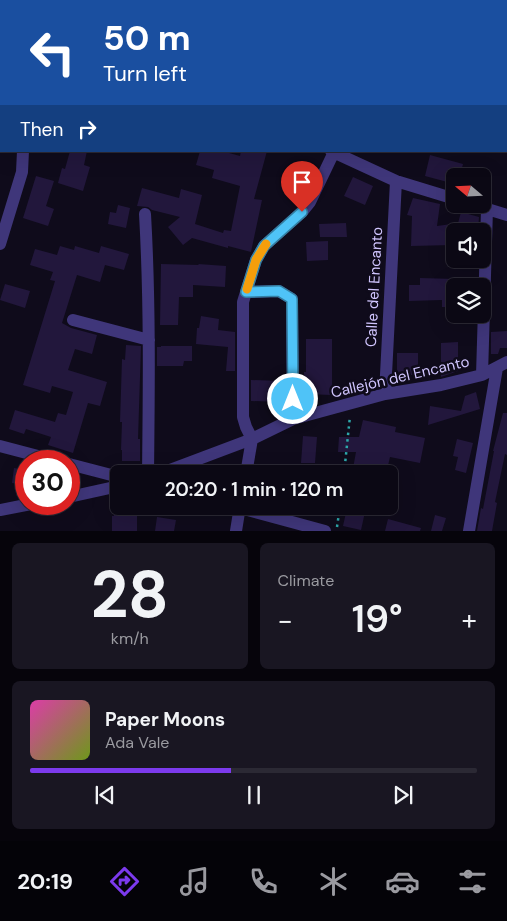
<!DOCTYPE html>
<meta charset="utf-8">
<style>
body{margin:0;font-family:"DM Sans",sans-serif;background:#191622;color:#f1f3f6;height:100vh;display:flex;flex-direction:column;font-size:19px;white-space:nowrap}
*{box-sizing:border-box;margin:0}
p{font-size:16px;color:#9a9aa0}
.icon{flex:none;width:28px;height:28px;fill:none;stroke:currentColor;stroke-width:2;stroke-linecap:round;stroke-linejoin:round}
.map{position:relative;height:531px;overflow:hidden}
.sheet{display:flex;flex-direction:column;gap:12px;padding:12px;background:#06040b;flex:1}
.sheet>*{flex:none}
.banner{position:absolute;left:0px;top:0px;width:508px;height:152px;box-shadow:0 5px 20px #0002,0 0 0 1px #2b2934;background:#1a4fa0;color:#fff;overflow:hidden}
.needle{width:32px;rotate:289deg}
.fabs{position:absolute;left:446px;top:168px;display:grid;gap:10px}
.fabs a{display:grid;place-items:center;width:45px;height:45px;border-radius:8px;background:#0b0814;box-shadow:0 5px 20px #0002,0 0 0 1px #2b2934;font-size:25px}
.speed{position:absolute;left:15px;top:450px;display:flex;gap:10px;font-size:25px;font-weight:700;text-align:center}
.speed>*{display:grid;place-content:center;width:65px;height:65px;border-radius:50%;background:#0b0814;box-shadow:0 5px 20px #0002,0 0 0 1px #2b2934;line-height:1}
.speed .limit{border:8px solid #d22;background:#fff;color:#111}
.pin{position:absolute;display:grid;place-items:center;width:42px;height:42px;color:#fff;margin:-51px -21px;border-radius:50% 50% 50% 0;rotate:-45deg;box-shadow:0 0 5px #0007}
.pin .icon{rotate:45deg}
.me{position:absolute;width:55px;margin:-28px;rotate:0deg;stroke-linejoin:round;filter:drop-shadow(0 0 4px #0008)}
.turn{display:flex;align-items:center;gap:18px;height:105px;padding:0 20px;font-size:22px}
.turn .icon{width:65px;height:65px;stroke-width:2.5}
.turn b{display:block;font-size:35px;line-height:42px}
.then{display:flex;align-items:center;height:48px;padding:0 20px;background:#0003;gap:10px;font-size:19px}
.big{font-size:38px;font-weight:600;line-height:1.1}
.sheet .widget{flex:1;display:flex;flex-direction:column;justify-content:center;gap:8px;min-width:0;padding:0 18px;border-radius:8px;background:#191622}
.sheet .dial{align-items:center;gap:0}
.dial b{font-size:65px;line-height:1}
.song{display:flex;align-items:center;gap:15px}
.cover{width:60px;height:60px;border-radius:8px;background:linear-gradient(135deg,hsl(320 70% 55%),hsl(80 70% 35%))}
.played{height:5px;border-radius:2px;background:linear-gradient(90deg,#7c3aed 45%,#2b2934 45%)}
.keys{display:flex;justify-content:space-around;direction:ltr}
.heat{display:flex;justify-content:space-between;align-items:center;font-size:28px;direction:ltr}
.sheet .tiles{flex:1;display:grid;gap:12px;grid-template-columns:1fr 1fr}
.widget:last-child{grid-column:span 2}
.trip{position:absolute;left:110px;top:465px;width:288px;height:50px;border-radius:8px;background:#0b0814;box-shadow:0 5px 20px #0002,0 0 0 1px #2b2934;font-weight:600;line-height:50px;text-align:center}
.tabs{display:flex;height:80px;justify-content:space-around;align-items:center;background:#040308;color:#9a9aa0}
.tabs .icon{width:35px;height:35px}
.tabs .active{color:#7c3aed}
.tabs b{font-size:22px;color:#f1f3f6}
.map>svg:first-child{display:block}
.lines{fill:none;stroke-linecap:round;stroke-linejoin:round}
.canal{stroke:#091537;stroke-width:15}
.building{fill:#22173c}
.path{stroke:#2da8ab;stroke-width:2.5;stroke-dasharray:2.5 4;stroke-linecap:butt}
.minor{stroke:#3f367a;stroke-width:12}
.route-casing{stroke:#337fa1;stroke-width:12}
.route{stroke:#4fc3f7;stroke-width:9}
.slow{stroke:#f59e0b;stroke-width:9}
.labels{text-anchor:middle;stroke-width:5;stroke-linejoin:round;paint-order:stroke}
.street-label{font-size:15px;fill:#d1c6ff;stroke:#0f0b1b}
</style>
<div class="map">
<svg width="507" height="531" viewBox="0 0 507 531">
<rect width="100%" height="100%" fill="#0f0b1b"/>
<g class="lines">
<path class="canal" d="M126,0L130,1
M506,113L507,114"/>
</g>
<path class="building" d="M70,151H87L84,165L90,167L83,191L58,183L62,168L65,169Z
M200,151H222L240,156L241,151H267L254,199L262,200L251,252L228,246V248L192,238L183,245L168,227L180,217L152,210L148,207L137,206L142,188L179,198L181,189L202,195L195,224L223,233L224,230L231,231L240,186L212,178L214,170L196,165Z
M430,155L463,164L460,176H455V184L425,176Z
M36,176L54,181L46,206L54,209L48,226L23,218Z
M353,177L373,186L365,205L344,196Z
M413,198L440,204L437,226L452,224V245L411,246L412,216L407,215Z
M118,205L130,208L126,228L108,224L110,212L116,213Z
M461,212L479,217L478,231H456Z
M346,223L347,237H320L319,224Z
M328,241V260L307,261L306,242Z
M60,246L74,250L75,246L99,253L101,246L129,254L124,270L105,265L100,282L77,275L62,323L71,328L97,335L92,354L75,349L68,370L107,382L100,406L88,403L73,453L48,445L51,437L26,429L24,434L9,429L15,410L55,422L58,413L66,415L73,392L52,386L50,393L23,385L55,281L50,280L53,272L30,265L35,249L57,255Z
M161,264L199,265L198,264L226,266L225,287L193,285V297H179L178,325H160Z
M420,278L455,279V307H442V300L409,301V285H420Z
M5,284L30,291L25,308L0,300Z
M201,316L219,319L218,330L235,332V371H226L228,347L196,344L197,328H199Z
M507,331V348H500L498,354H491V332Z
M306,339H332V395L304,394V372H306Z
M458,342V371L441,377V343Z
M126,345L141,346L138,439H140V461H122V450H121L122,422H120L122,359L125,360Z
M161,346H192V361H184L183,366H157V347H161Z
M397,353H418V375H397Z
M251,380L282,381V402L251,401Z
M476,392L480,409L428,425L430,406L461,411L465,396Z
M503,413H507V455L505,454L495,502L497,503L492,531H477L481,508L483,509L494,451H493Z
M363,420L396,427L395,432L425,438L420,463L390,457L386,474H352L356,452H338L339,437H359Z
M303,436L317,437L315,463H301Z
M457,439L473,443L466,473L455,470L458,457L453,456Z
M14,468L26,470V485L12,483Z
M113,506H125L126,516H137V531H112V516H114Z
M347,508L365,512L361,530L343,526Z
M435,515L446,518L442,531H431Z
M157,517L176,520L174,531H155Z
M388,519L421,528L420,531H385Z"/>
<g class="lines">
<path class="path" d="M344,474L350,416
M337,527L340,506"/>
<path class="minor" d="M207,0L211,1
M222,1L223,0
M495,1L496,0
M0,47H1
M506,89H507
M331,151L396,181L455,199
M471,204L507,215
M145,214C150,301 149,387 148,474
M0,244L22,172L23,151
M246,292L279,291L292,299L293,419
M73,320L149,340
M482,375L487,209
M385,394L396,181
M0,446L57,461
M69,464L119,477
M159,474L252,439L293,419L385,394L441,385L482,375L507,362
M246,474L252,439L246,427L243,417V302L256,260L264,246L302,212L310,202L334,152
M69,497L119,486
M233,506L325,531
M0,510L31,504
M236,531L240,506
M469,531L497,368"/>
</g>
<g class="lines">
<g class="route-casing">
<path id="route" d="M293,399L292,299L279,291L246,292L256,260L264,246L302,212"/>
</g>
<use href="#route" class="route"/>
<path class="slow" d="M247,289L256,260L266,244"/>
</g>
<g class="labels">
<g class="street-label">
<text transform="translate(374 287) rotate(-87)" y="5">Calle del Encanto</text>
<text transform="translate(400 377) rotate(-13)" y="5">Callejón del Encanto</text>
</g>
</g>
</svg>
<div class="fabs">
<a><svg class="needle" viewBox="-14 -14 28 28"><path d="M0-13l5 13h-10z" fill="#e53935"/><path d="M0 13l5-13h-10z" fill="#9a9aa0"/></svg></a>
<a><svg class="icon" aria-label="sound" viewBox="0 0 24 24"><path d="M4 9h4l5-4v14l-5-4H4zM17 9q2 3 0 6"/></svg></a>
<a><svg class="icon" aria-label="layers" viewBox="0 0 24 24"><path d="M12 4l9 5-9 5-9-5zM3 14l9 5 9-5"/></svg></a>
</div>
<div class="speed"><div class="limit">30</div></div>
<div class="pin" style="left:302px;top:212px;background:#d93025"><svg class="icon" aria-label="arrive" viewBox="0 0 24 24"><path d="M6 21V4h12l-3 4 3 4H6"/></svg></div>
<svg class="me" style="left:293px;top:399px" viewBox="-20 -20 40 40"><circle r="17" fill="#4fc3f7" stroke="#fff" stroke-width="3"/><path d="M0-11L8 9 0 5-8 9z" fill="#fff"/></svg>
<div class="trip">20:20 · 1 min · 120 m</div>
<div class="banner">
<div class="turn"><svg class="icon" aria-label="left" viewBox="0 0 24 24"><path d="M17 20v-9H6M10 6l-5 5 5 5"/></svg><div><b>50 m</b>Turn left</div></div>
<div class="then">Then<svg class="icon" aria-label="right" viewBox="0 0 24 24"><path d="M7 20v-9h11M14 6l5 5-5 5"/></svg></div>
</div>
</div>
<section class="sheet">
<div class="tiles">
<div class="widget dial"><b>28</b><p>km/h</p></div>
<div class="widget"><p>Climate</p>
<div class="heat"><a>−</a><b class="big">19°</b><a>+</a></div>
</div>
<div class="widget">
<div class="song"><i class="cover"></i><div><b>Paper Moons</b><p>Ada Vale</p></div></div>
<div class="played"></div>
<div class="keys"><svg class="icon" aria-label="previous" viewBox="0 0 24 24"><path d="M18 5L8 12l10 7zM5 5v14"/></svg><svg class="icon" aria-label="pause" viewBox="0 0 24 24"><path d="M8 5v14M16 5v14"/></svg><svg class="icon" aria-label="next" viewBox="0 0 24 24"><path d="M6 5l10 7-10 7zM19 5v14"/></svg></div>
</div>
</div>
</section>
<nav class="tabs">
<b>20:19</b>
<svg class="icon active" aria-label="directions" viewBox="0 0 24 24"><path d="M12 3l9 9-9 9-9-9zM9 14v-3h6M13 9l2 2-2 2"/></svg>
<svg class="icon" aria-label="music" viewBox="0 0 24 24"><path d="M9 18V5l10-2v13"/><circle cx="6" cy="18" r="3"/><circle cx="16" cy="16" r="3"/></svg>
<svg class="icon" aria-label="phone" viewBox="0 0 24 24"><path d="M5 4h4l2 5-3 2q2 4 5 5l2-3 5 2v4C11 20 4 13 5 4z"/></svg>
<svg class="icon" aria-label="climate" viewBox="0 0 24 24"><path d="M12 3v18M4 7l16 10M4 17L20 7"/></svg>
<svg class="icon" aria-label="car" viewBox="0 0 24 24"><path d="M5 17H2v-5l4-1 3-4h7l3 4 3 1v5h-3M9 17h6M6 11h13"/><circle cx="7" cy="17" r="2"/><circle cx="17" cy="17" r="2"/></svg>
<svg class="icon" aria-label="filters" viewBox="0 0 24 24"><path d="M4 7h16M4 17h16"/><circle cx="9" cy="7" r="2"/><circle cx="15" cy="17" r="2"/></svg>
</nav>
